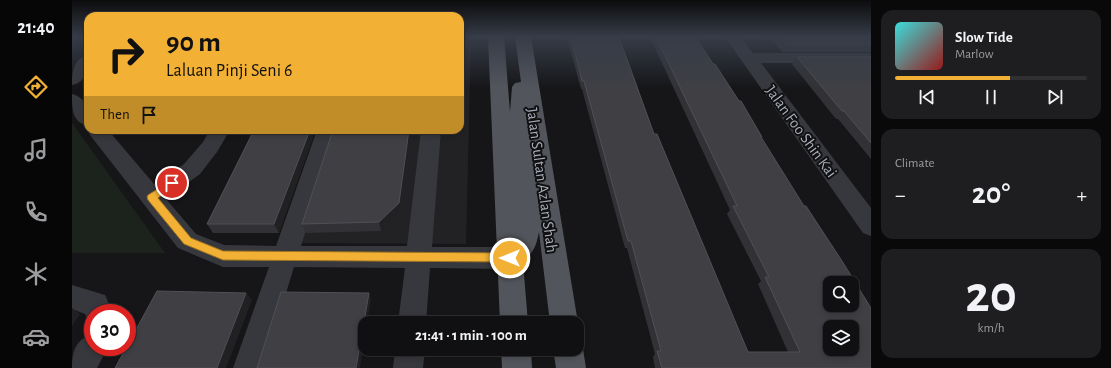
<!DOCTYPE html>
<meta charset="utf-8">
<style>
body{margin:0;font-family:"Alegreya Sans",sans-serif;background:#1e1e20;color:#f1f3f6;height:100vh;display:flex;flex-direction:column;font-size:15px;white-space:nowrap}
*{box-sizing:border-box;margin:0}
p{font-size:13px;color:#9c9d9f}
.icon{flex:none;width:22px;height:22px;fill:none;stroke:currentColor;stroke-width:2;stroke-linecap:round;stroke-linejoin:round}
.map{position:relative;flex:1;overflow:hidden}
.details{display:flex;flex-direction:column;gap:10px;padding:10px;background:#09090a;width:240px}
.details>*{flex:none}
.guide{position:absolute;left:12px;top:12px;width:380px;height:122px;border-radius:12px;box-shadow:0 2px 6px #0003,0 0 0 1px #303032;background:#f2b134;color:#111;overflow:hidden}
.tools{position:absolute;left:751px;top:276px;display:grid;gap:8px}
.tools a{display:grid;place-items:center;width:36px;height:36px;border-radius:8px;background:#101012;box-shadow:0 2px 6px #0003,0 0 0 1px #303032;font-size:20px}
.speed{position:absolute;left:12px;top:304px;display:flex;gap:8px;font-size:20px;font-weight:700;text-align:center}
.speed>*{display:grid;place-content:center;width:52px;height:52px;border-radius:50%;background:#101012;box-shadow:0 2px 6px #0003,0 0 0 1px #303032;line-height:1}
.speed .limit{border:6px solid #d22;background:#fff;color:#111}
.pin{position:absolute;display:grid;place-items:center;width:34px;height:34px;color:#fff;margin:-17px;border:2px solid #fff;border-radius:50%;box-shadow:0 1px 4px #0007}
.me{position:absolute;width:44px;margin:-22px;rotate:270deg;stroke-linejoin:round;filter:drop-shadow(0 0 3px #0008)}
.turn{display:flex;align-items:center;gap:14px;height:84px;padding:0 16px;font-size:18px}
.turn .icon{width:52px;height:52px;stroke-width:2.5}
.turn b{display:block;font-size:28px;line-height:34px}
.then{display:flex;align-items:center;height:38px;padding:0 16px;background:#0003;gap:8px;font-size:15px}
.big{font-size:30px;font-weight:700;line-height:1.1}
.details .widget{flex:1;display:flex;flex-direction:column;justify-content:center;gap:6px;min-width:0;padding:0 14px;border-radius:12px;background:#1e1e20}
.details .dial{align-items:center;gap:0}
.dial b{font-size:52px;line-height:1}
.song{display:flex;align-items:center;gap:12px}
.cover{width:48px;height:48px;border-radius:6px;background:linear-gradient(135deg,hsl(180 70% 55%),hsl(0 70% 35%))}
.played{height:4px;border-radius:2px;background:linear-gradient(90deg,#f2b134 60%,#303032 60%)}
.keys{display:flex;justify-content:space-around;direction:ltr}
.heat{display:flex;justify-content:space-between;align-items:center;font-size:22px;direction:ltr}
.trip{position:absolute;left:286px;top:316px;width:226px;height:40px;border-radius:12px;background:#101012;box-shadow:0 2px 6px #0003,0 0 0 1px #303032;font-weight:700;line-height:40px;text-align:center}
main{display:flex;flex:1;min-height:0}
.menu{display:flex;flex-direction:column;width:72px;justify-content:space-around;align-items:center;background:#060607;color:#9c9d9f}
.menu .icon{width:28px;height:28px}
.menu .current{color:#f2b134}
.menu b{font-size:18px;color:#f1f3f6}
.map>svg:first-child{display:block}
.built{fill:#222225}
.green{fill:#1c231d}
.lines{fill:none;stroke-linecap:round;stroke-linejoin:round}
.minor{fill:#37383d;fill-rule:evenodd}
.major{fill:#53555c;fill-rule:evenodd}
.wall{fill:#323236}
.shaded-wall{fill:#212124}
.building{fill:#3f3f44;stroke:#4f5156;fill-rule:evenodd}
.route{fill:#f2b134;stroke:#9d7322}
.labels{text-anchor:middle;stroke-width:4;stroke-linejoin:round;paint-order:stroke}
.street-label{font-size:16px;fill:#a8adb8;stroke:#111113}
</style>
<main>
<nav class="menu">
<b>21:40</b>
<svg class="icon current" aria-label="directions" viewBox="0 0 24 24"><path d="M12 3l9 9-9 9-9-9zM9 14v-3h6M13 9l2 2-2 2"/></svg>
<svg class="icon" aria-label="music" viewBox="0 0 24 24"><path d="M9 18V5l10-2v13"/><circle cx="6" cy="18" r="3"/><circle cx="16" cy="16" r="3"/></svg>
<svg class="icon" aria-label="phone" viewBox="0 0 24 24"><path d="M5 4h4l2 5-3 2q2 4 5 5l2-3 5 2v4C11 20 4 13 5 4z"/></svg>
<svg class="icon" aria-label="climate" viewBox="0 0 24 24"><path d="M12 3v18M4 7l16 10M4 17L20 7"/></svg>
<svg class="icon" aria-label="car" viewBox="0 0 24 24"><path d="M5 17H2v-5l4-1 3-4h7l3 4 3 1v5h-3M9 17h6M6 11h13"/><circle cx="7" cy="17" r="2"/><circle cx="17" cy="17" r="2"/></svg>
</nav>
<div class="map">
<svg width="799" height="368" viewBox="0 0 799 368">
<rect width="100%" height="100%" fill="#161618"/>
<path class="built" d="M388,37H399L394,244L216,243L254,130H388Z"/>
<path class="green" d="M0,123L93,253H0Z"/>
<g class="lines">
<path class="minor" d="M653,37H669L681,53H799V63H689L799,208V236L791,233Z
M16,55C16,68 15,82 0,85C0,72 1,59 16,55Z
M0,94C16,98 16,112 16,126C0,122 0,109 0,94Z
M16,129V130H36L82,184L112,164L131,142L138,130H158L145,152L128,174L94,199L124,234L152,245L204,246L245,130H265L229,246H335L349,130H369L360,247H438L447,250L451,258L447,266L438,269L358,268L354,323H326L333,268L222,267L191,368H161L197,267H151L106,248L18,135L15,130Z
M0,285L33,295L41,313H21V324L17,322L13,314L0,309Z
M21,333V347H36L25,368H0C0,350 4,340 21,333Z
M323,349H353L351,368H321Z"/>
<path class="major" d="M416,37H432L438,112L440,87L443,83L449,82L443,37H459L506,323L505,326V323H478L467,232C464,247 462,251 451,262L456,323H428Z
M505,338L511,349L514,368H484L481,349H505Z
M429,349H459L460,368H430Z"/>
</g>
<path class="wall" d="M495,37H547L582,134L676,352H716L686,284L689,281L655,214L658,210L578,37H624L641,64L690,137L689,138L799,368H583L581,357L583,354L555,248H553L510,89H509Z
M698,37H799V52H710Z
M725,57H799V159L766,119H764L720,64Z
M182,130L207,233H141L135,224Z
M261,130H340L328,213L309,231L234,233L230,224Z"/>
<path class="shaded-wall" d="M238,130H244L207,233L202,224Z
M337,130H340L328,213L309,231L307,222Z
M174,293L180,300L154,368H145Z
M297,293L299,300L295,323H293V337L288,368H284Z
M0,308L8,314L0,326Z"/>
<path class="building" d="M499,37H547L582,134H585L676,352H728L693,277H697L661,206H665L584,37H624L641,64H643L667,101H669L690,137H689L732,206H734L770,261L799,308V368H590L585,351H589L559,241H556L512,81H510ZM758,283H780V305H758ZM758,327H780V349H758Z
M708,37H799V44H714Z
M725,57H799V143L772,111H770Z
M182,130H238L202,224H135Z
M261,130H337L327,203L307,222L230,224Z
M85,291L174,293L145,368H43Z
M209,292L297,293L284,368H185Z"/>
<linearGradient id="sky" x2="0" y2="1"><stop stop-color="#0c0c0d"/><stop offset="0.42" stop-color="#363c48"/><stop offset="1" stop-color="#363c48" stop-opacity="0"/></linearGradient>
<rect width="799" height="88" fill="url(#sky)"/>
<path class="route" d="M100,180L103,181L105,183L103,185L86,198L119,238L151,251L438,253L442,254L443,258L442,261L438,262L151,260L112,244L76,200L75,197L76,195Z"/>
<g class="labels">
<g class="street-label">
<text transform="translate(730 131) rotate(54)" y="6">Jalan Foo Shin Kai</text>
<text transform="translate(471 180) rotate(82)" y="6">Jalan Sultan Azlan Shah</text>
</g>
</g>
</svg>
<div class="tools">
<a><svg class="icon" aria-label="search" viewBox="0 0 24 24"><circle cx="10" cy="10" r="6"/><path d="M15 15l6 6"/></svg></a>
<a><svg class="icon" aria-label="layers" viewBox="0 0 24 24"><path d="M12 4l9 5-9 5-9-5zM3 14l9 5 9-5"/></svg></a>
</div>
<div class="speed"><div class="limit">30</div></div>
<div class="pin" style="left:100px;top:183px;background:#d93025"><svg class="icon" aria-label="arrive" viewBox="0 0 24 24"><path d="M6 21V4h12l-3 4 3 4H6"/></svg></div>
<svg class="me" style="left:438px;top:258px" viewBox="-20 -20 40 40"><circle r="17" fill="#f2b134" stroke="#fff" stroke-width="3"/><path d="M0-11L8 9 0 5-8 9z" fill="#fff"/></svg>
<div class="trip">21:41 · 1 min · 100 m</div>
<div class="guide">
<div class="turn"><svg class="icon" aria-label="right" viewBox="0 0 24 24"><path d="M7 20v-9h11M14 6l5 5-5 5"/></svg><div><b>90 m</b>Laluan Pinji Seni 6</div></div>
<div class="then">Then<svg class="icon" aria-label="arrive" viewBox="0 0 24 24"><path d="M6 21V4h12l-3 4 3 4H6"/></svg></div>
</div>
</div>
<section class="details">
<div class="widget">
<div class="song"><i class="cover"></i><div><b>Slow Tide</b><p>Marlow</p></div></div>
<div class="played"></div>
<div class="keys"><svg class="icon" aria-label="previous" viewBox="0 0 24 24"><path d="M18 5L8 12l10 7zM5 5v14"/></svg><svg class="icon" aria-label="pause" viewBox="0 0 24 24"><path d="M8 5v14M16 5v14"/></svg><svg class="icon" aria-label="next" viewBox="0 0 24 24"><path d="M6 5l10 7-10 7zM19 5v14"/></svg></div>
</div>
<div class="widget"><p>Climate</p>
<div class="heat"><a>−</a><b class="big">20°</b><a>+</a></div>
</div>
<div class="widget dial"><b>20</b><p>km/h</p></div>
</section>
</main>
